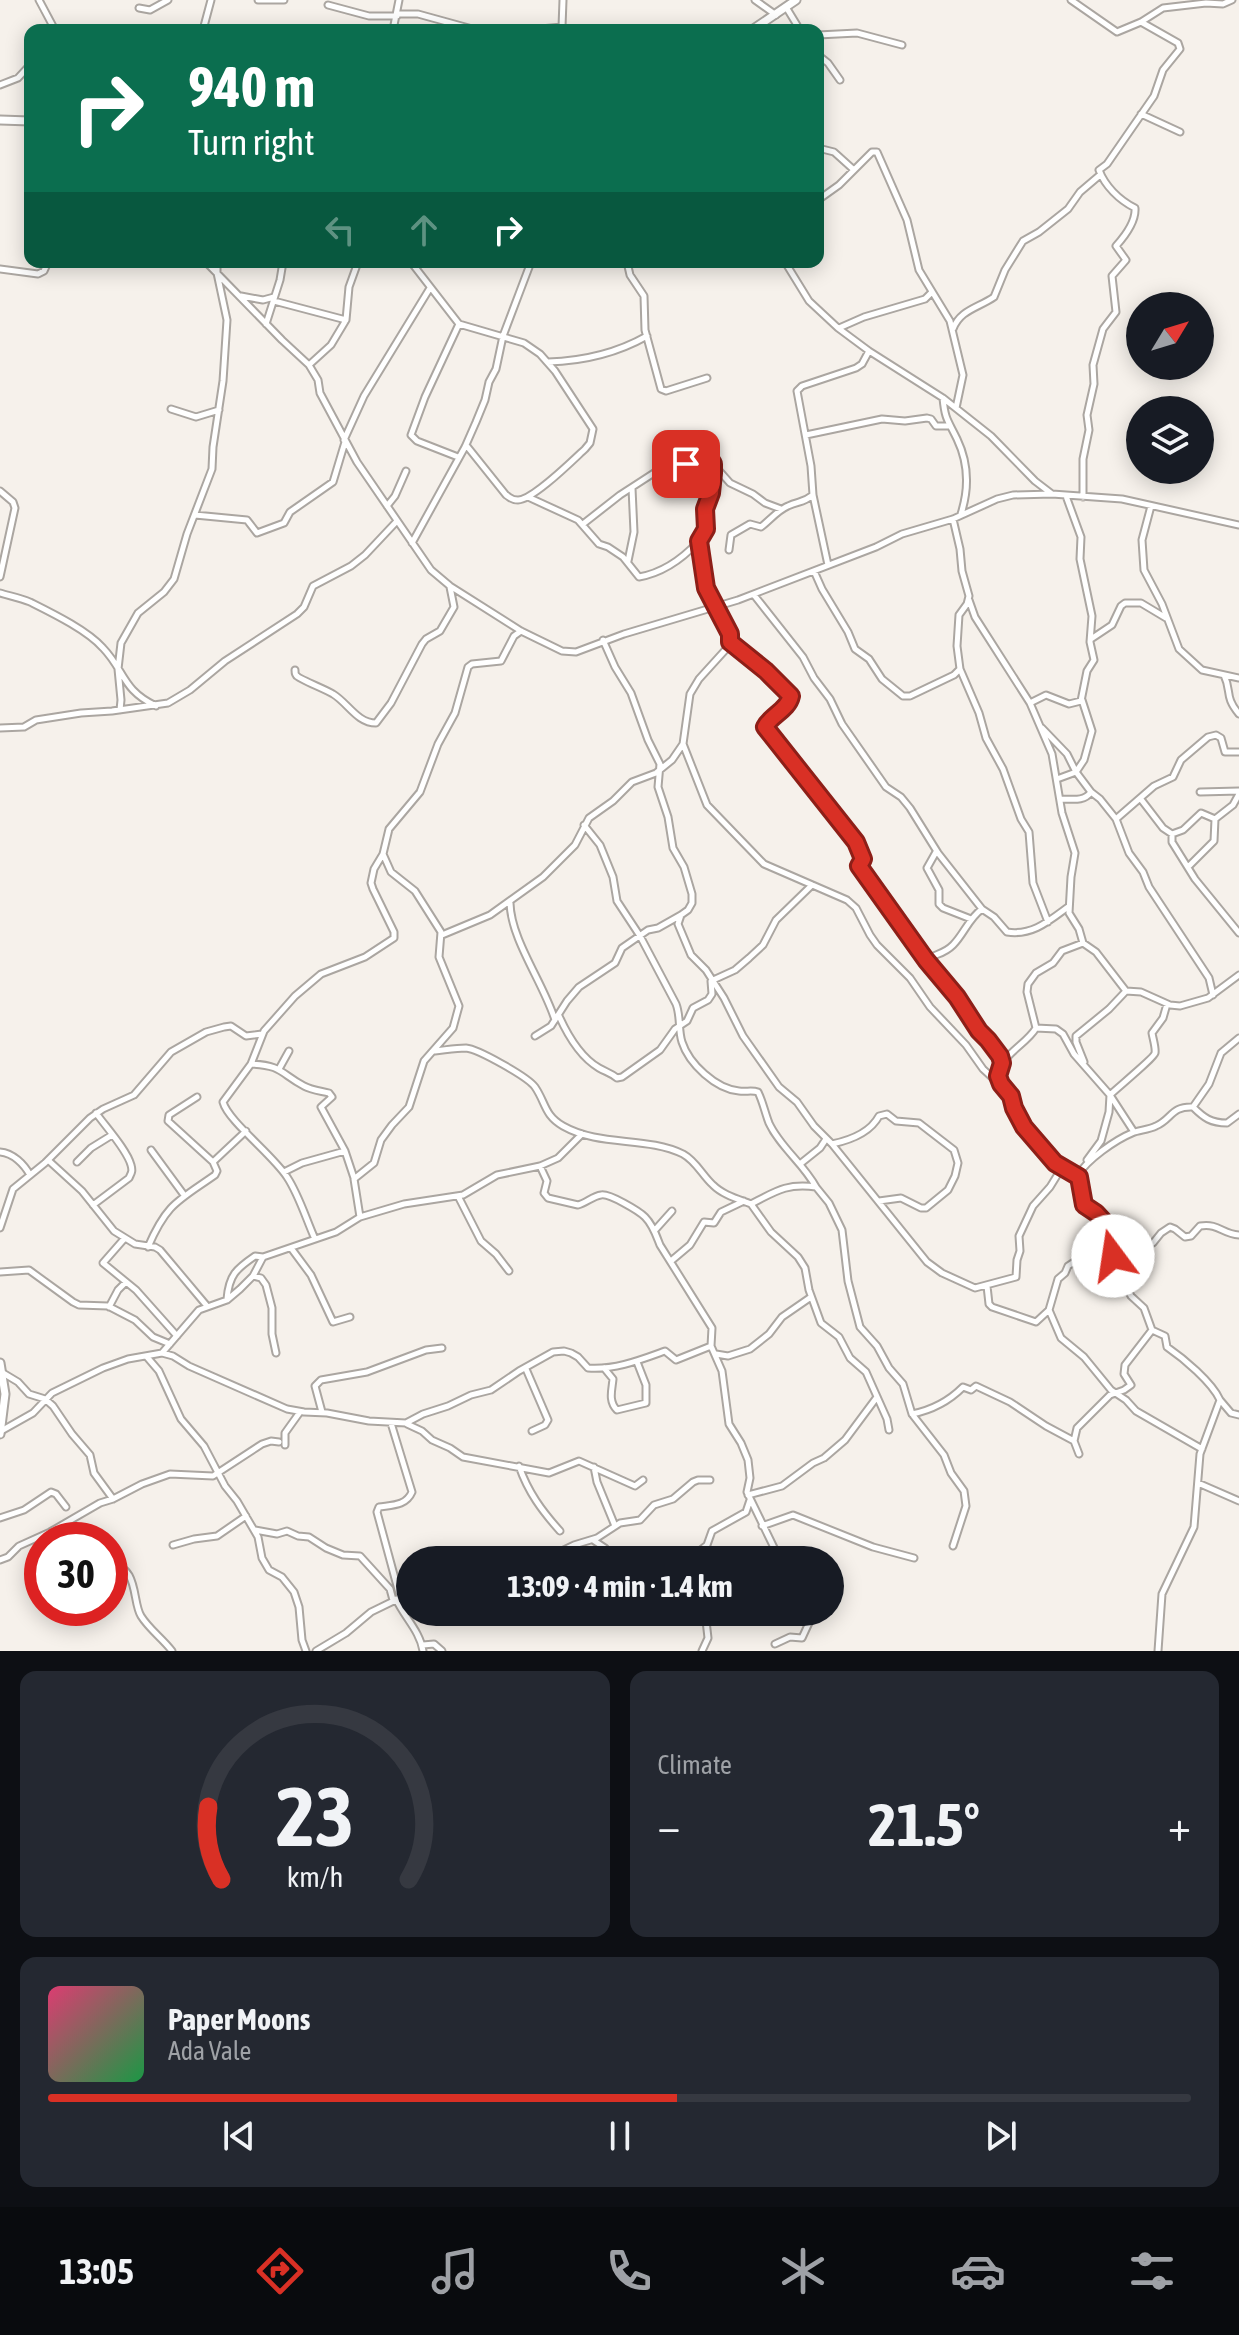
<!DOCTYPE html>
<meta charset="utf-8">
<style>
body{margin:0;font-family:"Asap Condensed",sans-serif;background:#242831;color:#f1f3f6;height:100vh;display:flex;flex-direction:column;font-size:30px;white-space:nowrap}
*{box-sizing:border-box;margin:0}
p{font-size:26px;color:#9ea1a6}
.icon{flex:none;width:44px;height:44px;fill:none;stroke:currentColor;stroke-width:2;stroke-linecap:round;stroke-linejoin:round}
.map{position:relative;height:1651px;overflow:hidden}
.sheet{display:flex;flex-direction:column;gap:20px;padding:20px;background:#0d0f14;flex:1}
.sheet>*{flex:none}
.guide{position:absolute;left:24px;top:24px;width:800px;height:244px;border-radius:16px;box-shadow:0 4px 20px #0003;background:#0b6e4f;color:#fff;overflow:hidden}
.needle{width:52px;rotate:52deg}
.fabs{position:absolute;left:1126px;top:292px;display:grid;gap:16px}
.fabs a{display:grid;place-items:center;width:88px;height:88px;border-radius:50%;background:#171b24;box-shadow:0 4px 20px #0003;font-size:40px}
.speed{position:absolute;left:24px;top:1522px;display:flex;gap:16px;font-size:40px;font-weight:700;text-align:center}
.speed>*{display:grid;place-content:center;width:104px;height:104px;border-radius:50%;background:#171b24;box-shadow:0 4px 20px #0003;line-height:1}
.speed .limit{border:12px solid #d22;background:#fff;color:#111}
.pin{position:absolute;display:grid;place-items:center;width:68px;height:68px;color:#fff;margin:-34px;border-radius:16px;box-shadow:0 4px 12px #0006}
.me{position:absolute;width:88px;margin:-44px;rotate:346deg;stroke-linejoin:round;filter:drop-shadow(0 0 6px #0008)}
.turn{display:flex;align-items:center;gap:28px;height:168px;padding:0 32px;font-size:36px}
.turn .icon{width:104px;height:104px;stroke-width:2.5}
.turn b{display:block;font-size:56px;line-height:68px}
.lanes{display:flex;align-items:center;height:76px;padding:0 32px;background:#0003;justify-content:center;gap:40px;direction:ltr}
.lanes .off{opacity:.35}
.big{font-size:60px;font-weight:700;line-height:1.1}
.sheet .card{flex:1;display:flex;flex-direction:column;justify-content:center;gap:12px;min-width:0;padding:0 28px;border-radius:16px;background:#242831}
.sheet .dial{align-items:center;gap:0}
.dial svg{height:208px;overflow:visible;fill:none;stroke:#363941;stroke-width:7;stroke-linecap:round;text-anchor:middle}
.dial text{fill:#f1f3f6;stroke:none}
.song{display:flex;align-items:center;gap:24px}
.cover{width:96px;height:96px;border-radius:12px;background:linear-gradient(135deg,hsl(340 70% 55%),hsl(140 70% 35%))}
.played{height:8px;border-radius:4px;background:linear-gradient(90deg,#d93025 55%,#363941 55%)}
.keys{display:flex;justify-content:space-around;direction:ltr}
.heat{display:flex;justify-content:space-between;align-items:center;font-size:44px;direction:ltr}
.sheet .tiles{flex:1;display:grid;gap:20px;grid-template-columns:1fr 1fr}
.card:last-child{grid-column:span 2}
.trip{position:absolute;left:396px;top:1546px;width:448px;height:80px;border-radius:40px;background:#171b24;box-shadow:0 4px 20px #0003;font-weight:700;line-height:80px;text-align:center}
.menu{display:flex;height:128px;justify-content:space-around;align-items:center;background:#090b0e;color:#9ea1a6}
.menu .icon{width:56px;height:56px}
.menu .on{color:#d93025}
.menu b{font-size:36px;color:#f1f3f6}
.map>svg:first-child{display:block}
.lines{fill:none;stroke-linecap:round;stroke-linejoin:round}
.minor-casing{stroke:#aba6a1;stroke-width:9}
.secondary-casing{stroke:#aba6a1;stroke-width:11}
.minor{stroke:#fff;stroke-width:5}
.secondary{stroke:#fff;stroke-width:7}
.route-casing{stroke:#8d1f18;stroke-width:20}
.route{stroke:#d93025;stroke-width:14}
</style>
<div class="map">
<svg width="1239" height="1651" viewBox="0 0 1239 1651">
<rect width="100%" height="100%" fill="#f6f1eb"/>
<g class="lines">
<g class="minor-casing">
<path id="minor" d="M39,0L55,30
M258,0H284
M755,0L776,15
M1071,0L1117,32L1141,22L1163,8L1206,3L1223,4L1232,0
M328,5L369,16H397
M786,7L800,30
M139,8L150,10L168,0
M397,14H418L476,30
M562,27L563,0
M203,30L211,0
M393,30L399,0
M530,30L562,27
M818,35L857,33L902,45
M818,55L828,63L840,80
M0,85L18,78L30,65
M1141,114L1180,132
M818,148L834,152L854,170
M818,200L839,185L872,152H877L907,220L919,270L950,321L963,375L956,408
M206,262L282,340L309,365L318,380L320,393L357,462L431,570L450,586L521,631L562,651L576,652L624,634L738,600L876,547L902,534L953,519L997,499L1013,495L1052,494
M411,262L459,324L524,343L540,354L555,371L593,429L590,443L585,449C573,460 533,500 518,500C511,500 511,498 506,495L466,445
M627,262L630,275L644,296L645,330L661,389L666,391L707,378
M785,262L809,301L838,328L869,351L943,398L991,436L1035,481L1052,494L1122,499L1239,525
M0,269L38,274L44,271L48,262
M241,296L263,300L274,297
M274,301L346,320
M266,324L280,280L283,262
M839,328L864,317L925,299L931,293
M953,329C960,310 978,308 994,297L1005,270L1023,241L1039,232L1068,209L1080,192L1100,175
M548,362C583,361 617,353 647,336
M309,365L331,345L346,320L349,287L358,262
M943,398C945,420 948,420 957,439C969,464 969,489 961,514
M171,409L196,417L219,410
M806,435L882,419L905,421L927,418L931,419L936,426H948
M344,440L364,396L430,288
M458,457L417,441L411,435L425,397L459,324
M714,465L730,483L753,494L765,503L781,509
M0,491L13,502L15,508L0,577
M528,497L578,520L599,544L608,547L623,557L639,577C662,573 682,559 698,542
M1083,497V459L1089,430L1087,415L1094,384L1093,365L1103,329L1116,312L1112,276L1126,260L1116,246C1125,236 1136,221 1135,208C1119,200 1105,186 1099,170L1107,164L1154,96L1163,70L1180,49L1178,43L1141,22
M387,506L395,496L406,471
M1151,506L1142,540L1144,570L1162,604L1179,649L1202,670L1239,678
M195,515L247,520L257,533L284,523L290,512L333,482L345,442
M953,519L960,549L962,571L969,596L967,604L959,615L957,646L960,669L979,713L986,738L1003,769L1021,819L1029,832L1033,883L1048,922
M583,524L620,495L657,471L686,464L704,449
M412,543L465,447L476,422L485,400L489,382L496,369L503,336L531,262
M729,550L731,535L750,524L761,527C769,521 778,510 788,506C799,501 803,503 813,495
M628,561L634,532L632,488
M828,565L813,495L811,466L797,391L802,386L856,368L862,364L869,351
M814,571L822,589L848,632L855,649L869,659L882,679L903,696H910L954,675L960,669
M0,593C10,596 21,598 30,602C52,613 87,630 103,648C125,671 122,690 156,706
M754,595L803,657L814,678L830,699L842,724L886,787L901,797L910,808L938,853L982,909L994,917L1007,932C1032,936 1049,921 1068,907
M969,600L975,617L1030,703L1052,754L1062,813L1075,853L1071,877L1069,913L1079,929L1083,943L1096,952L1126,991L1141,992L1170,1005L1180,1006L1208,998L1239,975
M1091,639L1112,625L1121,606L1125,603H1141L1166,618
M730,642L788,691L791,696C788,710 771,715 765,727L856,842L863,859L859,866L926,960L957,997L979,1031L991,1043L1000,1056L1002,1063
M295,670C295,672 295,675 297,676C299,679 327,690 333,694C348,703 357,723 376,723L391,703L422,644L426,639L440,631L454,607L450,587
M1224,675C1232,692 1224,696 1239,714
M1030,703L1046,695L1069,704L1081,701L1087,671L1094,660L1090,642L1092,616L1080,559L1081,537L1066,496
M120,710L121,700L118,669L121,643L138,613L164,592L174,579L187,534L212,469L213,447L223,381L227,320L217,273V262
M0,728L24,727L36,720L81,713L112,711L168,703L190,690L225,661L297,614L304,607L313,586L351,566L365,555L397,521
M1042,728L1067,754L1076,772L1091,792L1100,799L1116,819L1129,853L1143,872L1149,887L1209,978L1213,995
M683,744L707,805L764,864L847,900L856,908L870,935L877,945L910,978L930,1007L966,1045L983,1069L1009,1093L1015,1111L1025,1130L1055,1163L1078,1175L1084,1205L1096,1213L1109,1227L1105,1241L1117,1261L1123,1260L1141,1245L1153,1243L1161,1233L1170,1227L1175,1229L1185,1237L1191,1236L1200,1226C1219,1223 1222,1234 1239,1235
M1057,779L1076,772L1084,760L1092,731L1082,700
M1200,792L1239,791
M1140,798L1163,828L1172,834L1183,830L1201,813L1215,819
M1061,799C1072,799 1084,802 1091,792
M1116,819L1154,786L1173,777L1181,760L1208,737L1216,735L1221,738L1225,752H1239
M584,825L600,845L613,877L617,901L640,936L676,1004C681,1017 678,1030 682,1042C689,1064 716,1089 739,1091C746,1092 752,1090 758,1092C763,1102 765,1113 769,1123C780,1147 803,1163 816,1187
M1172,834V842L1195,879L1239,933
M936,852L927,868L939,890V904L943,908L971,919
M1188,867L1214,841L1215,819L1233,805L1239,794
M510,903C511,940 543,982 555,1020
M681,915L678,924L691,955L706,970L724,998L743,1036L779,1087L797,1102L814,1126L832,1144L927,1262L942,1273L975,1288L1016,1277L1017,1260L1020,1251L1019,1236L1033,1206L1050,1187L1058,1174L1067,1171
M442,935L490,915L543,877L575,845L589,818L613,801L632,782L656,773L672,760L683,744L690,694L699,679L728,647L730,642V634L706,588L701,559L699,541L706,529L705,509L711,493L713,473V464L704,449L705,446
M926,960C936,953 943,955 953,945C964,934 969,918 982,909
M559,1016C568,1036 580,1057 599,1068C606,1072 611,1073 617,1078L622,1077L660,1050L675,1029L687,1021L693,1008L708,1000L712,994L711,981L735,970L749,958L763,945L776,920L812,885
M1036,1028L1056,1029L1063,1034L1074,1054L1110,1095L1134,1132
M535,1036L551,1026L567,1001L579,987L615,963L622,948L648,930L658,928L681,915L688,910L692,903V894L684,867L673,848L668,817L658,787L660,764L648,740L631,693L615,667L603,640
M435,1051C445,1050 456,1048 466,1048C478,1049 528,1077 535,1087C546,1103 544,1115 563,1126C600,1147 646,1136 683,1154C696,1161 702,1175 713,1185C723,1195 738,1199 751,1204
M1084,1062L1076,1042V1036L1109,1009L1126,991
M251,1064C282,1065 281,1074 304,1086C311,1090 321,1091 329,1093L332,1097L321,1107L345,1151L354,1178
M279,1069L289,1051
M1000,1084C992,1058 1025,1047 1036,1028L1027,992L1028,984L1036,973L1053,963L1062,951L1083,943
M197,1097L169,1115L168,1121L213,1162
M1193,1107C1204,1118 1211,1123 1227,1123L1239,1114
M832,1144C851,1140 870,1133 879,1116L887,1114L896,1121L919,1123L954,1150L958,1163L955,1176L948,1190L926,1208H921L901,1198L879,1201
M151,1150L184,1195
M0,1152C13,1153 24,1164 30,1175
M48,1160L82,1191L114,1231L135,1244L155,1247L160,1250L207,1306
M1087,1160L1101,1141L1109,1112L1110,1095C1117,1088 1154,1058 1155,1053C1156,1048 1153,1039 1152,1033L1163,1018L1167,1004
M77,1162L91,1148L112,1135
M800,1164L820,1148L826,1139
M284,1172L302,1163L345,1151
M1078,1175C1087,1160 1115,1140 1132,1133C1139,1130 1148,1130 1156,1126C1172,1119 1171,1106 1193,1107L1209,1084L1221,1053L1239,1038
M458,1196L481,1241L496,1254L509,1271
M93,1205L129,1178C131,1173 133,1172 131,1165C127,1150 106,1127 96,1113
M360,1217L354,1179L374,1163L381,1140L392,1125L409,1107L424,1061L453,1028L459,1006L439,957L441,932L415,891L391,872L383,854
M0,1228L13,1189L45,1163L90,1118L103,1109L134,1095L171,1052L206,1032L224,1027L231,1026L246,1036L262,1034
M655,1230L672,1211
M124,1239L103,1263L136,1290L177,1336
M315,1239C306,1219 299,1195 287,1177C273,1155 228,1121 223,1102L251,1064L264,1031L295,996L321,974L365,957L394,938V932L373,889L371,883L374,869L383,854L389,829L420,792L438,744L455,713L468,667L472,664L501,661L514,636L521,631
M148,1247C167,1203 178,1201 215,1175L217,1171L213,1162L246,1131
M291,1248L311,1275L333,1322L350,1317
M671,1261L690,1245L704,1222L714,1223L721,1212L744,1201
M1117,1261L1118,1270L1131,1296L1144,1308L1152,1330L1165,1336L1167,1347C1183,1358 1212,1382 1220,1400L1200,1454L1194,1527L1162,1594L1158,1651
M0,1272L29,1270L73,1302L79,1305L108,1306L135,1320L153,1337L170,1344
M253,1276L261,1278L266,1285L272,1308V1334L276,1353
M987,1286L989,1304L992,1307L1036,1322L1049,1310L1058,1279L1065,1273L1068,1266L1077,1260L1082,1252L1097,1247L1105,1241
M227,1299C229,1275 236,1269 255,1256L263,1257
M109,1307L118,1290L126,1282
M1049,1310L1061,1338L1084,1357L1111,1390L1126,1400L1136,1411L1202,1449
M711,1346L722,1371L729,1424L741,1443L748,1460L750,1478L747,1492L780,1560
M162,1353L173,1356L189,1366L287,1409L304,1412L327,1413L369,1421L406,1423L423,1414L448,1406L471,1395L491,1390L519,1371L553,1352L564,1351L571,1353L578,1357L588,1368C615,1370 640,1360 665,1351L676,1360L711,1346L712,1328L660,1245C656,1235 653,1225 645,1217C639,1211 609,1193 601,1195C593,1196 586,1203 578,1205L548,1198L544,1193L547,1181L540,1166
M716,1354L728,1356L750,1349L769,1334L782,1317L811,1297
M147,1357L159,1371L181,1419L204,1446L225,1486L237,1501L258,1537L262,1558L269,1570L282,1577L294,1592L299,1607L302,1640L306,1651
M604,1368L613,1379C612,1390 608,1401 617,1410L646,1403V1385L637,1362
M526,1369L548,1420L545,1425L532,1431
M3,1373L18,1382L29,1394L45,1399L53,1406L72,1434L90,1455L94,1473L113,1499
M1220,1400L1231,1413L1239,1415
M322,1412L315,1386L321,1380L367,1372L426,1350L442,1348
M912,1414C932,1410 949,1401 963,1387L971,1390L976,1386L1010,1402L1046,1426L1074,1441
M391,1423L412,1492C406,1506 392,1505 379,1507L377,1512L400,1597
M407,1424L422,1431L432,1440L450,1448L463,1457L549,1473L579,1461L635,1486L643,1480
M889,1430L887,1419L866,1372L850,1358L839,1337L821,1323L809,1290L805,1268L798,1257L771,1232L751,1204C776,1191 787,1183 816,1187L829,1203L842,1230L848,1281L860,1327L877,1346L889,1368L903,1384L912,1414L944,1455L951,1473L964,1491L966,1506L953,1546
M1,1431L33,1413L52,1393L103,1368L128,1359L162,1353L199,1310L227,1300L240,1289L253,1276L263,1257L336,1232L360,1217L404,1204L463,1195L497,1175L540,1166L558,1158L582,1134
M285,1445V1433L300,1412
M1079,1454L1074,1441L1077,1428L1110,1395L1124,1390L1131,1385L1124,1374L1125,1365L1152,1330
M519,1466C528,1492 542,1511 560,1531
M594,1467L597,1482L615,1526
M1198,1483L1239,1501
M748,1495L782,1486L813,1463L824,1458L845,1440L877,1397
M0,1518L24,1510L51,1492L56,1494L66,1507
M68,1523L78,1540
M762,1526L793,1515L873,1547L914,1558
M255,1530L277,1534L287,1531L298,1536L309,1537L326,1548L343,1555L360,1556L390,1589L393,1600
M593,1540L605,1548L616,1560
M173,1545L194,1539L217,1536L246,1516
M0,1560L8,1557L19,1546L50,1532L100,1503L113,1499L142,1484L170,1474L213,1476L262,1444L271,1441L279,1442
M543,1560L574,1545L597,1538L620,1523L640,1520L654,1505L673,1499L693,1482L698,1480H710
M694,1560L697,1553L707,1545L712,1531L746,1512L750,1500
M110,1564C139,1566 132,1602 141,1616C149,1629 163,1639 172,1651
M396,1599C404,1617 420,1631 423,1651
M775,1644L790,1637L802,1638L814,1612
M423,1645L434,1644L442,1651
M316,1651L346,1633L371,1612L410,1593
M702,1651L708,1638L705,1612"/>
</g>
<g class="secondary-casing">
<path id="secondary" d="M752,30L796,0
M0,120L30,121
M0,1363L5,1394L0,1434"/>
</g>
<use href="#minor" class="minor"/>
<use href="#secondary" class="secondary"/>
</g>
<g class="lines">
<g class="route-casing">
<path id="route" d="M686,464L704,449L713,464V473L711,493L705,509L706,529L699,541L706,588L730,634V642L766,671L791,696C788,710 771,715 765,727L856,842L863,859L859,866L926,960L957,997L979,1031L988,1040L1000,1056L1002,1063L998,1076L1001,1084L1011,1096L1014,1108L1024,1127L1055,1163L1079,1177L1084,1205L1096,1213L1109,1227L1105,1241L1113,1256"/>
</g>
<use href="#route" class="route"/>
</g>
</svg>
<div class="fabs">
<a><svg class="needle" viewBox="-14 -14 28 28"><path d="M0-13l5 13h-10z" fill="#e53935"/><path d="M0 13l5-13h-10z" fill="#9ea1a6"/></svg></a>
<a><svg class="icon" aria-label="layers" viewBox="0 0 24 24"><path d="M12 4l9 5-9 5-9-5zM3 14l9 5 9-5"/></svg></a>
</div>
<div class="speed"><div class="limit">30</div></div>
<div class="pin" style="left:686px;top:464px;background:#d93025"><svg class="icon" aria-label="arrive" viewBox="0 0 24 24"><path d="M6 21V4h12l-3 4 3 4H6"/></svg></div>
<svg class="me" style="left:1113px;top:1256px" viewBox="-20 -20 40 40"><circle r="19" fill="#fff"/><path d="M0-13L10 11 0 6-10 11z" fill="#d93025"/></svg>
<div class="trip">13:09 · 4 min · 1.4 km</div>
<div class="guide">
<div class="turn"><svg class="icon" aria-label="right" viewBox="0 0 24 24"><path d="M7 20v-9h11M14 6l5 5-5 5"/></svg><div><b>940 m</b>Turn right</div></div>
<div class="lanes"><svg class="icon off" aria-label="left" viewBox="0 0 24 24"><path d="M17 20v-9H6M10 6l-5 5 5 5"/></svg><svg class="icon off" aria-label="ahead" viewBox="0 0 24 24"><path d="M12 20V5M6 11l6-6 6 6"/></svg><svg class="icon" aria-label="right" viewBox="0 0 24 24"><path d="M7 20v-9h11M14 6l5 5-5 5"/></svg></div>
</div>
</div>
<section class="sheet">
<div class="tiles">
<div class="card dial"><svg viewBox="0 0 100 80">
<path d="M14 69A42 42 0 1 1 86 69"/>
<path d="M14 69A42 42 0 0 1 9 41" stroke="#d93025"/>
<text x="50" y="56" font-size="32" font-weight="700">23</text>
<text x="50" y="72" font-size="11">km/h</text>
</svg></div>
<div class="card"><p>Climate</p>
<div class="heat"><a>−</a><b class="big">21.5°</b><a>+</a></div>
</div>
<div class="card">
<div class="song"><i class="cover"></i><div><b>Paper Moons</b><p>Ada Vale</p></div></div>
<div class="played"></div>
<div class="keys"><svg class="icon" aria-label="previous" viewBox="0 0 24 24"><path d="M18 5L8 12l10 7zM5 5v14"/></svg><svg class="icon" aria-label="pause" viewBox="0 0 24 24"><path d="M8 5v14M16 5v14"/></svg><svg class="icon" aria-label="next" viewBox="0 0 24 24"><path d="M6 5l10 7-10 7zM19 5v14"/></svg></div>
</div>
</div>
</section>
<nav class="menu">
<b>13:05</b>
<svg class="icon on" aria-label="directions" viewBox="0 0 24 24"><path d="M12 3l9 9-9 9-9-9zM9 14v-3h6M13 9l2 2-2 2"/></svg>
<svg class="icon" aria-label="music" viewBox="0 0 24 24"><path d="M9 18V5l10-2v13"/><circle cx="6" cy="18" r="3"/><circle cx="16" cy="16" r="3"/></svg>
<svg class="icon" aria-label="phone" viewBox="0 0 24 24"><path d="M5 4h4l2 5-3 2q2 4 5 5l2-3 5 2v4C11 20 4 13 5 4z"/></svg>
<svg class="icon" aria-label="climate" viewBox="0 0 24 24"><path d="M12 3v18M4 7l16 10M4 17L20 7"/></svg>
<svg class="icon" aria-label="car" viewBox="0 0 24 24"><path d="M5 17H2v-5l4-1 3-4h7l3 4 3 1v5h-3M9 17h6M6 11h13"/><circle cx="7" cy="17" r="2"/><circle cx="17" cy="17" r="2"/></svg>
<svg class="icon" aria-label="filters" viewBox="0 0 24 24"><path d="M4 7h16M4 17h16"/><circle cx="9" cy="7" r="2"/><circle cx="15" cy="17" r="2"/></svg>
</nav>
